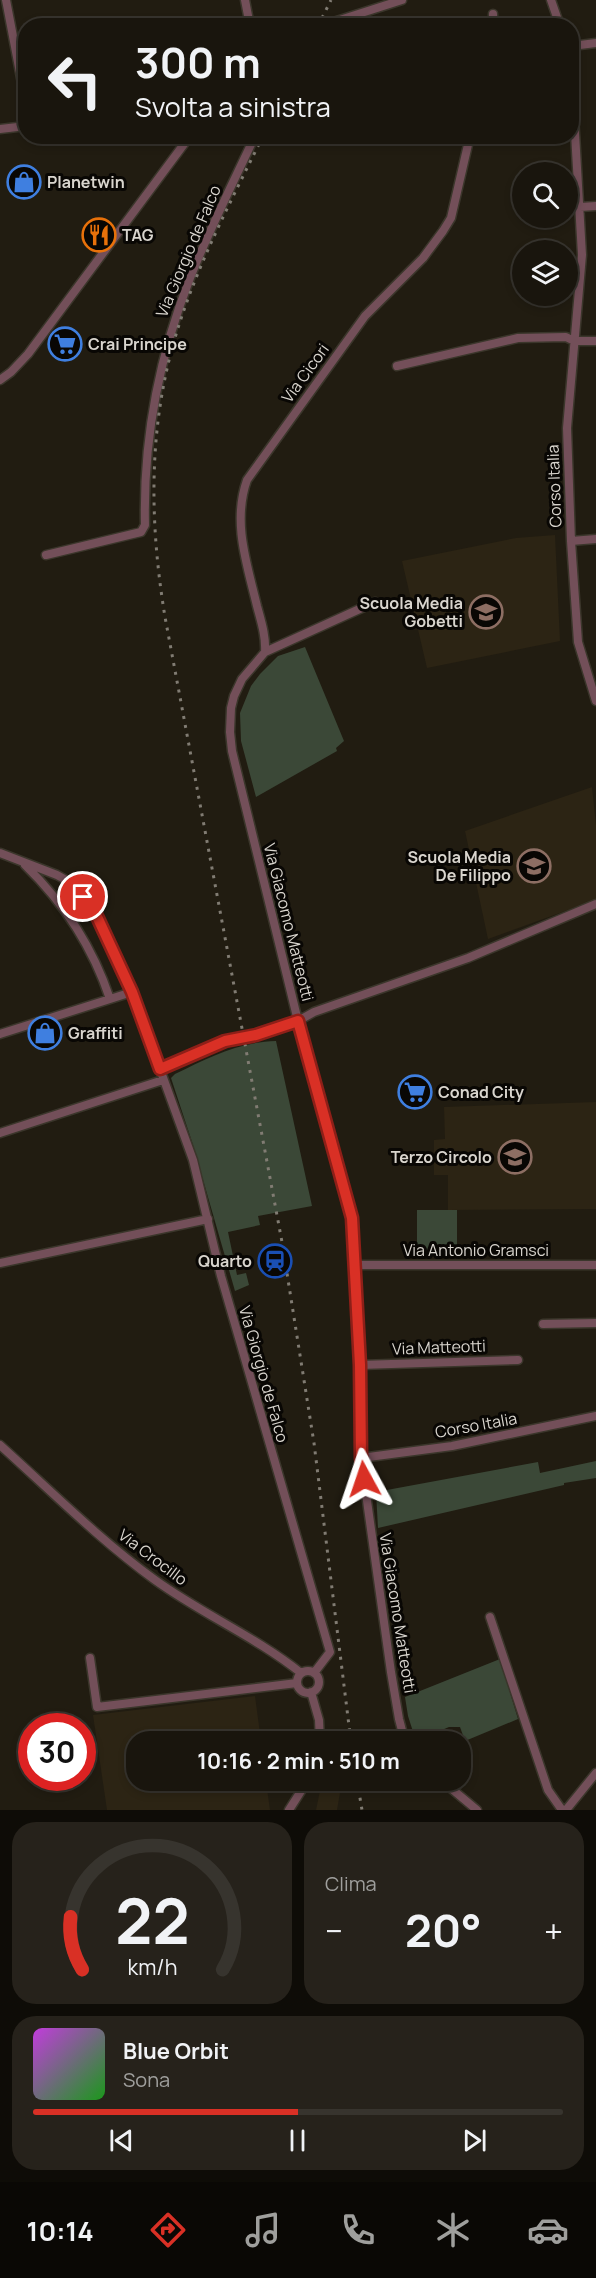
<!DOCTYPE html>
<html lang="it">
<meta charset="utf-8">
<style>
body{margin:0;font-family:Manrope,sans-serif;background:#26221b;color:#f1f3f6;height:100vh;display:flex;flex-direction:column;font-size:22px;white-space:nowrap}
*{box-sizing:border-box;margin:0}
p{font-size:20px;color:#9f9f9d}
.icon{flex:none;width:33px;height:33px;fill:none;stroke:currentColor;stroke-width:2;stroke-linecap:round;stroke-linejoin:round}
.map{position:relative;height:1810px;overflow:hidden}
.drawer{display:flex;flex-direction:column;gap:12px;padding:12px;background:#0e0c07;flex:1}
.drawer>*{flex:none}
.guide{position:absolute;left:18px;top:18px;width:561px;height:126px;border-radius:24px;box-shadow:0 3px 9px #0003,0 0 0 2px #37342e;background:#19150d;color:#f1f3f6;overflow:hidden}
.buttons{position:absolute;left:512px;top:162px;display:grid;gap:12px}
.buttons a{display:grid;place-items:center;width:66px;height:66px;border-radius:50%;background:#19150d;box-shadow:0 3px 9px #0003,0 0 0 2px #37342e;font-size:30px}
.speed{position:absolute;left:18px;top:1713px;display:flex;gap:12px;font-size:30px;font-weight:700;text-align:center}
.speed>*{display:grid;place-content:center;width:78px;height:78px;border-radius:50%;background:#19150d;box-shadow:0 3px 9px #0003,0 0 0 2px #37342e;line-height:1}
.speed .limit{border:9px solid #d22;background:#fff;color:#111}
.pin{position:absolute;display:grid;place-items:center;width:51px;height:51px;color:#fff;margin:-26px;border:3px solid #fff;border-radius:50%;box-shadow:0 2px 6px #0007}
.me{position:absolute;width:66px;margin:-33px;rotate:355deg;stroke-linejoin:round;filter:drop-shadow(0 0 4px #0008)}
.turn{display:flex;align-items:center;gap:21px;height:126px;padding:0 18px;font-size:27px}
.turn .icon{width:78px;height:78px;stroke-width:2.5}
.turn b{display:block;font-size:42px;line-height:51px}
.big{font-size:45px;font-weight:700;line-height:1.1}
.drawer .card{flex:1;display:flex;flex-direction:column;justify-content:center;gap:9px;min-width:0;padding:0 21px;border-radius:24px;background:#26221b}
.drawer .dial{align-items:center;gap:0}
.dial svg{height:156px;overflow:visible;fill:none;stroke:#37342e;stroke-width:7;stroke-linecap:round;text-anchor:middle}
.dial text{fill:#f1f3f6;stroke:none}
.song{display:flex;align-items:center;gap:18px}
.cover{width:72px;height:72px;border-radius:9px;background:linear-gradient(135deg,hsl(290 70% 55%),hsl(120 70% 35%))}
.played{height:6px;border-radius:3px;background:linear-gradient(90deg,#d93025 50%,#37342e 50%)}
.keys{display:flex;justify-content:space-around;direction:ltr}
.heat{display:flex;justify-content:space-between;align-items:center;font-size:33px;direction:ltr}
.drawer .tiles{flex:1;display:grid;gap:12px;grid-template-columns:1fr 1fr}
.card:last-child{grid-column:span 2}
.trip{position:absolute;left:126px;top:1731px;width:345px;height:60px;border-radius:24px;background:#19150d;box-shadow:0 3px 9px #0003,0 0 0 2px #37342e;font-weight:700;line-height:60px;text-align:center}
.dock{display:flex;height:96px;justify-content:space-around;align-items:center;background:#0a0805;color:#9f9f9d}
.dock .icon{width:42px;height:42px}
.dock .selected{color:#d93025}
.dock b{font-size:27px;color:#f1f3f6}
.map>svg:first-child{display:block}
.built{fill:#2c2414}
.green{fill:#3b4837}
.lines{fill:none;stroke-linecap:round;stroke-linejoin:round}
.minor-casing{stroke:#3b362b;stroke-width:11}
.minor{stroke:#734f59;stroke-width:8}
.rail{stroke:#817c73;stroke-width:3;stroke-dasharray:3 6;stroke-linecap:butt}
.route-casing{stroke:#8d1f18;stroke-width:15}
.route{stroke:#d93025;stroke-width:10}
.labels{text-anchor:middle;stroke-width:6;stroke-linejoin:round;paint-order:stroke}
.poi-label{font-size:16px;font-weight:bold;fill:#d9d5ce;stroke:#090704;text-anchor:start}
.street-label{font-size:16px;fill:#d9d5ce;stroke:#090704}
</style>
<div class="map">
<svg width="596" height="1810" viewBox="0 0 596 1810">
<rect width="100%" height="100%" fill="#211c11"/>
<path class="built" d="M555,535L560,641L427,668L402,561L516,538Z
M592,787L596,825V900L488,939L465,831Z
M596,1102V1209L448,1210V1175H434V1140L445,1139L444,1107Z
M255,1696L261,1741L136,1742V1780L266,1781L270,1810H107L93,1715Z
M322,1781H342L337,1810H316Z"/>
<path class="green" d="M305,647L344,741L336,748L337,751L256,797L241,741L240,713L251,686L260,674L278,656Z
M276,1041L312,1206L258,1216L260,1225L228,1232L237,1275L246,1273L249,1285L235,1291L193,1145L171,1078L175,1074C208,1058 238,1042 276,1041Z
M417,1210H457V1253H417Z
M596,1461V1478L564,1483V1485L378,1528L376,1492L538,1462L540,1473Z
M500,1659L518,1719L465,1741L460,1727H449L416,1741L408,1716L405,1697Z"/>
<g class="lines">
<g class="minor-casing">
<path id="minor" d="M6,0L26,104
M245,0L250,26
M551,0L560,26
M321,26L402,0
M493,26V14
M572,46L596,43
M572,81L582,255L567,428L571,541L578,642L596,701
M0,129L26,126
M580,207L596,206
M397,366L518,338L566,337L574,341H596
M0,380L11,372L28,354L190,136
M571,541L596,539
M46,555L141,532L145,525C143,441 159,357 190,278C209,230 233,183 255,136
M375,602L265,652L242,679L234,696L231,708L230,732L232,751L298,1021L352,1218L360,1365L361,1458L391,1672L399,1719L405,1742
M265,652C266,636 261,621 257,606C247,564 232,522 247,480L365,316L423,258L443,231L451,218L470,136
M0,853L57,875L66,880L83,897L94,911L132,992L193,1160L221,1276L330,1652L314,1673
M25,865C63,902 93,948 110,999
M0,1034L132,992
M160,1069L225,1041L256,1035L298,1021L314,1012L468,958L596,904
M0,1133L163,1080
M0,1263L208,1219
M356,1265H596
M543,1324L596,1323
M360,1365L518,1360
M0,1445C50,1490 100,1540 155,1580C202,1614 256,1637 301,1673
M361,1458L452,1446L596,1416
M490,1617L548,1790L562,1810
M90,1658L97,1707L297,1683
M297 1682a11 11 0 1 1 22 0a11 11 0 1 1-22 0Z
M311,1692L319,1720L320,1742
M441,1780L477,1810
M289,1810L308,1780
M566,1810L596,1773"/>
</g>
<use href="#minor" class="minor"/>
<path class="rail" d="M318,26L331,0
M263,136C232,199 199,261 178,328C148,423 149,520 165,617L282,1242L314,1443L351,1742
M357,1780L362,1810"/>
</g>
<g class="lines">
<g class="route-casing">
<path id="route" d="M83,897L94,910L132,992L160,1069L225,1041L256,1035L298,1021L352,1218L360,1365L361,1458L364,1479"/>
</g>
<use href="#route" class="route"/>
</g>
<defs>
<g id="shop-ring" transform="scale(1.725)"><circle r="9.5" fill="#090704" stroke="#3f7fe0" stroke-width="1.5"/><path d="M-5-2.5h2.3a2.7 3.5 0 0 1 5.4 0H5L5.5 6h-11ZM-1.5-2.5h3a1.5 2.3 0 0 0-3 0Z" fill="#3f7fe0"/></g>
<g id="restaurant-ring" transform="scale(1.725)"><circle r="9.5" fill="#090704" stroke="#e8710a" stroke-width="1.5"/><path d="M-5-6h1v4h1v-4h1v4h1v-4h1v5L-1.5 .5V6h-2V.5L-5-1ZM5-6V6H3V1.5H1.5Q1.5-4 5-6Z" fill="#e8710a"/></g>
<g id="supermarket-ring" transform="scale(1.725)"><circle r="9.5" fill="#090704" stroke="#3f7fe0" stroke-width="1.5"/><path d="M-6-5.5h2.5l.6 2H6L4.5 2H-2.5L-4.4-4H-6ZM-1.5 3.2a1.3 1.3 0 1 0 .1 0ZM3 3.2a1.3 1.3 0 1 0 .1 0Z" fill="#3f7fe0"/></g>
<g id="school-ring" transform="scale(1.725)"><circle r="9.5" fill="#090704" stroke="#8d6e63" stroke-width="1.5"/><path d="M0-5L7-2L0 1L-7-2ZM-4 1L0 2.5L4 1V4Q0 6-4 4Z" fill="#8d6e63"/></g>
<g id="station-ring" transform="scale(1.725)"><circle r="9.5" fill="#090704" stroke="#1a4fb4" stroke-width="1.5"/><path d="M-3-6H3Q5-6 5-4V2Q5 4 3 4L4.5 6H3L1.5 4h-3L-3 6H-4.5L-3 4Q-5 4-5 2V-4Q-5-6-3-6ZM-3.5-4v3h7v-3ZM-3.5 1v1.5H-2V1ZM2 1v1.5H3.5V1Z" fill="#1a4fb4"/></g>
</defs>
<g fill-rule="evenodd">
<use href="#shop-ring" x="24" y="182"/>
<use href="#restaurant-ring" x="99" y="235"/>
<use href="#supermarket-ring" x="65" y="344"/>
<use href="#school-ring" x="486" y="612"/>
<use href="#school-ring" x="534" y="866"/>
<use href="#shop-ring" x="45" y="1033"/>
<use href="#supermarket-ring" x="415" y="1092"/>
<use href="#school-ring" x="515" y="1157"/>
<use href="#station-ring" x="275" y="1261"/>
</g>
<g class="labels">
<g class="poi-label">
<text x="47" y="188">Planetwin</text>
<text x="122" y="241">TAG</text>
<text x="88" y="350">Crai Principe</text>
<text x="463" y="609" text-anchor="end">Scuola Media<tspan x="463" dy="18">Gobetti</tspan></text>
<text x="511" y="863" text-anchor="end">Scuola Media<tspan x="511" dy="18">De Filippo</tspan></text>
<text x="68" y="1039">Graffiti</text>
<text x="438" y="1098">Conad City</text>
<text x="492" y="1163" text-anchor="end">Terzo Circolo</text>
<text x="252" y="1267" text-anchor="end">Quarto</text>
</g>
<g class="street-label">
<text transform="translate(188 251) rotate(-67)" y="6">Via Giorgio de Falco</text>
<text transform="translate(305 373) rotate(-54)" y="6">Via Cicori</text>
<text transform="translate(554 486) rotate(-92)" y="6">Corso Italia</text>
<text transform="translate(289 922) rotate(76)" y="6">Via Giacomo Matteotti</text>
<text x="476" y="1256">Via Antonio Gramsci</text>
<text transform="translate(439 1347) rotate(-2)" y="6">Via Matteotti</text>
<text transform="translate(264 1374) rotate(74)" y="6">Via Giorgio de Falco</text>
<text transform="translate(476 1425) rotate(-10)" y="6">Corso Italia</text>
<text transform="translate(153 1557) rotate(37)" y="6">Via Crocillo</text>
<text transform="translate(398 1613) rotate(81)" y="6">Via Giacomo Matteotti</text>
</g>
</g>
</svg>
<div class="buttons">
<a><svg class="icon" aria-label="search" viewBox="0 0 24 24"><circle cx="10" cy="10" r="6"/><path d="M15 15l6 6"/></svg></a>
<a><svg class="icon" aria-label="layers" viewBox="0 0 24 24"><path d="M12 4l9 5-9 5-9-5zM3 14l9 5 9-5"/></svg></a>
</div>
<div class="speed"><div class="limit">30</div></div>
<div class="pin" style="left:83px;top:897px;background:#d93025"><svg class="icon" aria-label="arrive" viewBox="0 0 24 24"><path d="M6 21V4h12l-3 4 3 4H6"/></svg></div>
<svg class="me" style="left:364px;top:1479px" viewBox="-20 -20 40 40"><path d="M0-17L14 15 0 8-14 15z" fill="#d93025" stroke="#fff" stroke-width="4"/></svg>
<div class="trip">10:16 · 2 min · 510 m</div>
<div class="guide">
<div class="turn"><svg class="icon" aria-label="left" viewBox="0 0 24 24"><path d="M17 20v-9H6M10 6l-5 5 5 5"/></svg><div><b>300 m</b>Svolta a sinistra</div></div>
</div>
</div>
<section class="drawer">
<div class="tiles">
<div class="card dial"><svg viewBox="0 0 100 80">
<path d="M14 69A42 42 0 1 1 86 69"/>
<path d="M14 69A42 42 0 0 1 8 42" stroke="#d93025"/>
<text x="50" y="56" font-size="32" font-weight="700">22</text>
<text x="50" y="72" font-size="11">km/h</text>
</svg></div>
<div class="card"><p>Clima</p>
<div class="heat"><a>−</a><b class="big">20°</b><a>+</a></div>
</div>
<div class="card">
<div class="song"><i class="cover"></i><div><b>Blue Orbit</b><p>Sona</p></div></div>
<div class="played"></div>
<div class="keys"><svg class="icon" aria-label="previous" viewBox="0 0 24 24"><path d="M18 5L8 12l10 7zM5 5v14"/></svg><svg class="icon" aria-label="pause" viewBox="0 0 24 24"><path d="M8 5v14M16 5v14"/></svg><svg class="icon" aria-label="next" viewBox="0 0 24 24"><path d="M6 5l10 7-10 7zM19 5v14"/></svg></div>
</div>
</div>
</section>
<nav class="dock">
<b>10:14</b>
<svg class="icon selected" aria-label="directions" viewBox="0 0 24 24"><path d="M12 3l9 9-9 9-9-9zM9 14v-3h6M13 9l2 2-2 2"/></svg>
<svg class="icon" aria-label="music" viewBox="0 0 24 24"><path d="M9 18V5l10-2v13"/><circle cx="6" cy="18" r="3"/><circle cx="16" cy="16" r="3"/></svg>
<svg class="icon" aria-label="phone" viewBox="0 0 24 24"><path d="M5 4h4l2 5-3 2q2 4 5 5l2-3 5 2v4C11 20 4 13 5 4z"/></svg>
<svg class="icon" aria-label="climate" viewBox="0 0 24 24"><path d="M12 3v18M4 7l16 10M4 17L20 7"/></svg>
<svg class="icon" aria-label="car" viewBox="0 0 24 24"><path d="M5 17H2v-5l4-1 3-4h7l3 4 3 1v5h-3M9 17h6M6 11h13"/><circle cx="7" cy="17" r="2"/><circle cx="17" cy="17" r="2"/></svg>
</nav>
